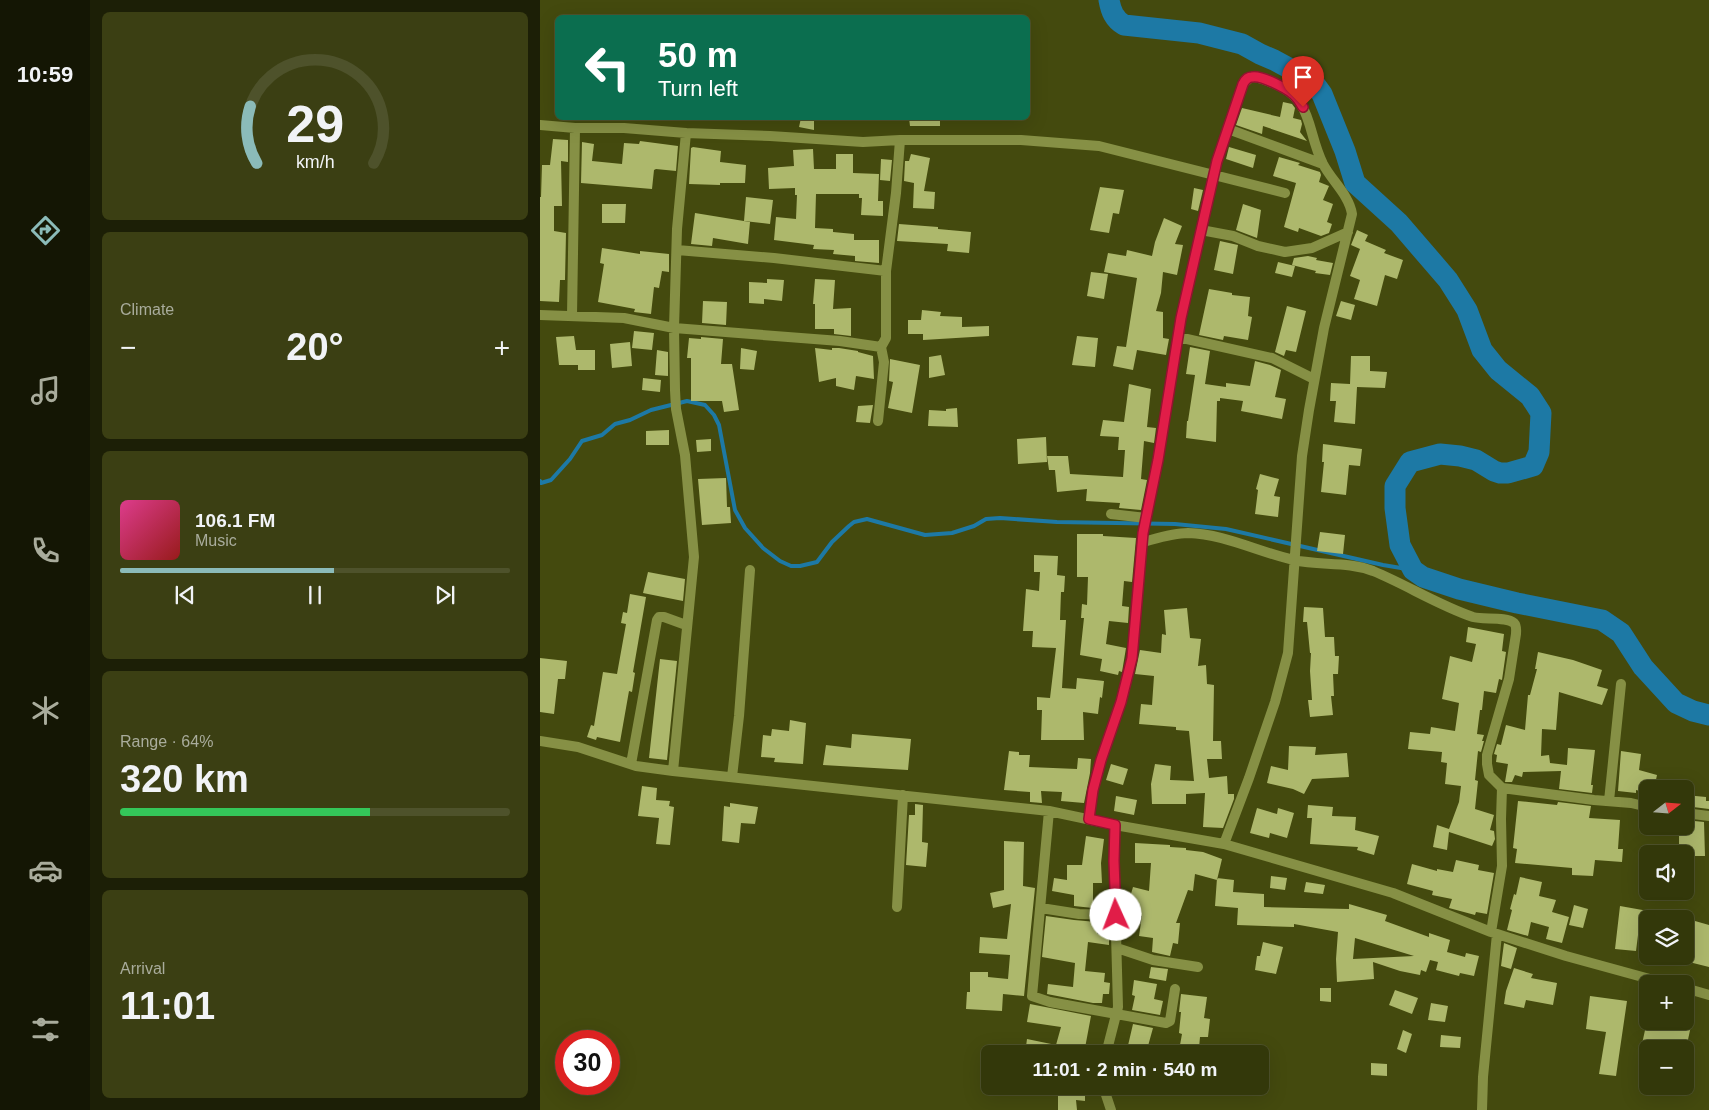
<!DOCTYPE html>
<meta charset="utf-8">
<style>
body{margin:0;font-family:Arial,sans-serif;background:#3b3f13;color:#f1f3f6;height:100vh;display:flex;flex-direction:column;font-size:19px;white-space:nowrap}
*{box-sizing:border-box;margin:0}
p{font-size:16px;color:#a9ac9c}
.icon{flex:none;width:28px;height:28px;fill:none;stroke:currentColor;stroke-width:2;stroke-linecap:round;stroke-linejoin:round}
.map{position:relative;flex:1;overflow:hidden}
.side{display:flex;flex-direction:column;gap:12px;padding:12px;background:#1c1f06;width:450px}
.side>*{flex:none}
.guide{position:absolute;left:15px;top:15px;width:475px;height:105px;border-radius:8px;box-shadow:0 5px 20px #0002,0 0 0 1px #4e522b;background:#0b6e4f;color:#fff;overflow:hidden}
.needle{width:32px;rotate:73deg}
.buttons{position:absolute;left:1099px;top:780px;display:grid;gap:10px}
.buttons a{display:grid;place-items:center;width:55px;height:55px;border-radius:8px;background:#33380a;box-shadow:0 5px 20px #0002,0 0 0 1px #4e522b;font-size:25px}
.speed{position:absolute;left:15px;top:1030px;display:flex;gap:10px;font-size:25px;font-weight:700;text-align:center}
.speed>*{display:grid;place-content:center;width:65px;height:65px;border-radius:50%;background:#33380a;box-shadow:0 5px 20px #0002,0 0 0 1px #4e522b;line-height:1}
.speed .limit{border:8px solid #d22;background:#fff;color:#111}
.pin{position:absolute;display:grid;place-items:center;width:42px;height:42px;color:#fff;margin:-51px -21px;border-radius:50% 50% 50% 0;rotate:-45deg;box-shadow:0 0 5px #0007}
.pin .icon{rotate:45deg}
.me{position:absolute;width:55px;margin:-28px;rotate:358deg;stroke-linejoin:round;filter:drop-shadow(0 0 4px #0008)}
.turn{display:flex;align-items:center;gap:18px;height:105px;padding:0 20px;font-size:22px}
.turn .icon{width:65px;height:65px;stroke-width:2.5}
.turn b{display:block;font-size:35px;line-height:42px}
.big{font-size:38px;font-weight:800;line-height:1.1}
.side .widget{flex:1;display:flex;flex-direction:column;justify-content:center;gap:8px;min-width:0;padding:0 18px;border-radius:8px;background:#3b3f13}
.side .dial{align-items:center;gap:0}
.dial svg{height:130px;overflow:visible;fill:none;stroke:#4e522b;stroke-width:7;stroke-linecap:round;text-anchor:middle}
.dial text{fill:#f1f3f6;stroke:none}
.song{display:flex;align-items:center;gap:15px}
.cover{width:60px;height:60px;border-radius:8px;background:linear-gradient(135deg,hsl(330 70% 55%),hsl(0 70% 35%))}
.played{height:5px;border-radius:2px;background:linear-gradient(90deg,#8bbbb9 55%,#4e522b 55%)}
.keys{display:flex;justify-content:space-around;direction:ltr}
.heat{display:flex;justify-content:space-between;align-items:center;font-size:28px;direction:ltr}
.charge{height:8px;border-radius:4px;background:linear-gradient(90deg,#34c759 64%,#4e522b 0)}
.trip{position:absolute;left:441px;top:1045px;width:288px;height:50px;border-radius:8px;background:#33380a;box-shadow:0 5px 20px #0002,0 0 0 1px #4e522b;font-weight:800;line-height:50px;text-align:center}
main{display:flex;flex:1;min-height:0}
.dock{display:flex;flex-direction:column;width:90px;justify-content:space-around;align-items:center;background:#141604;color:#a9ac9c}
.dock .icon{width:35px;height:35px}
.dock .current{color:#8bbbb9}
.dock b{font-size:22px;color:#f1f3f6}
.map>svg:first-child{display:block}
.lines{fill:none;stroke-linecap:round;stroke-linejoin:round}
.stream{stroke:#1d79a5;stroke-width:4}
.river{stroke:#1d79a5;stroke-width:21}
.building{fill:#adb86c;fill-rule:evenodd}
.street{stroke:#869045;stroke-width:10}
.route-casing{stroke:#92132f;stroke-width:12}
.route{stroke:#e11d48;stroke-width:9}
</style>
<main>
<nav class="dock">
<b>10:59</b>
<svg class="icon current" aria-label="directions" viewBox="0 0 24 24"><path d="M12 3l9 9-9 9-9-9zM9 14v-3h6M13 9l2 2-2 2"/></svg>
<svg class="icon" aria-label="music" viewBox="0 0 24 24"><path d="M9 18V5l10-2v13"/><circle cx="6" cy="18" r="3"/><circle cx="16" cy="16" r="3"/></svg>
<svg class="icon" aria-label="phone" viewBox="0 0 24 24"><path d="M5 4h4l2 5-3 2q2 4 5 5l2-3 5 2v4C11 20 4 13 5 4z"/></svg>
<svg class="icon" aria-label="climate" viewBox="0 0 24 24"><path d="M12 3v18M4 7l16 10M4 17L20 7"/></svg>
<svg class="icon" aria-label="car" viewBox="0 0 24 24"><path d="M5 17H2v-5l4-1 3-4h7l3 4 3 1v5h-3M9 17h6M6 11h13"/><circle cx="7" cy="17" r="2"/><circle cx="17" cy="17" r="2"/></svg>
<svg class="icon" aria-label="filters" viewBox="0 0 24 24"><path d="M4 7h16M4 17h16"/><circle cx="9" cy="7" r="2"/><circle cx="15" cy="17" r="2"/></svg>
</nav>
<section class="side">
<div class="widget dial"><svg viewBox="0 0 100 80">
<path d="M14 69A42 42 0 1 1 86 69"/>
<path d="M14 69A42 42 0 0 1 10 34" stroke="#8bbbb9"/>
<text x="50" y="56" font-size="32" font-weight="700">29</text>
<text x="50" y="72" font-size="11">km/h</text>
</svg></div>
<div class="widget"><p>Climate</p>
<div class="heat"><a>−</a><b class="big">20°</b><a>+</a></div>
</div>
<div class="widget">
<div class="song"><i class="cover"></i><div><b>106.1 FM</b><p>Music</p></div></div>
<div class="played"></div>
<div class="keys"><svg class="icon" aria-label="previous" viewBox="0 0 24 24"><path d="M18 5L8 12l10 7zM5 5v14"/></svg><svg class="icon" aria-label="pause" viewBox="0 0 24 24"><path d="M8 5v14M16 5v14"/></svg><svg class="icon" aria-label="next" viewBox="0 0 24 24"><path d="M6 5l10 7-10 7zM19 5v14"/></svg></div>
</div>
<div class="widget"><p>Range · 64%</p><b class="big">320 km</b><div class="charge"></div></div>
<div class="widget"><p>Arrival</p><b class="big">11:01</b></div>
</section>
<div class="map">
<svg width="1169" height="1110" viewBox="0 0 1169 1110">
<rect width="100%" height="100%" fill="#444a0e"/>
<g class="lines">
<path class="stream" d="M0,481L1,483L11,480L30,459L42,441L62,435L75,424L90,420L111,410L147,401L165,405L174,415L179,425L195,510L205,528L223,548L240,561L251,566H260L277,562L292,542L309,526L314,522L327,519L385,535L412,533L434,526L446,519L460,518L517,522L635,524L686,529L843,565L873,570"/>
<path class="river" d="M569,0C571,11 574,19 584,25L659,33L702,44L720,54L734,60L769,79L774,83L782,94L805,151L815,183L859,223L908,280L927,310L942,350L958,370L990,396L1001,413L999,452L993,466L968,473H960L954,471L936,460L920,456L900,454L870,462L855,486V508L860,545L873,570L883,577L919,589L977,603L1062,620L1081,633L1103,667L1136,703L1153,711L1169,715"/>
</g>
<path class="building" d="M743,102L752,104L755,108L753,118L761,120L762,124L760,132L767,141L723,126L722,134L696,125L702,108L740,117Z
M261,118H274V130L259,127Z
M369,118H400V126H370Z
M13,139L28,140V162L21,161L22,206H14V231L26,233L25,280H20L19,302L0,301V197H1L2,165H10Z
M100,141L138,146L136,171L116,169L114,170L112,189L41,183L42,142L54,144L52,161L82,164L84,143L99,144Z
M153,147L181,151L180,162L206,165L205,183H180V185L149,184L151,148Z
M689,147L716,155L713,168L686,159Z
M273,149L274,169H296V154H313V173L339,174L338,201H343V216L321,215L322,198H319V194H276L275,228L293,229V232L314,234V240H339V263L315,261V256L293,254L294,250L273,249L274,245L234,240L236,217L256,219L257,195H255V188L229,189L228,168L254,166L253,150Z
M371,154L390,158L384,191L395,192L394,209L373,208L374,183L364,181L365,161H369Z
M739,157L760,163L758,165L780,172L781,175L779,182L789,186L783,200L793,204L787,222L792,224L789,233L781,236L759,228L758,232L744,227L756,183L733,176Z
M341,159L352,160L350,181L340,180Z
M560,187L584,190L579,214L573,213L569,233L550,230Z
M654,188L663,190L658,211L651,209Z
M206,197L233,200L230,224L204,221Z
M62,204H86L85,223H62Z
M703,204L721,210L717,238L696,230Z
M155,213L210,222L208,244L173,238L172,246L151,244Z
M624,218L642,226L635,244L643,245L637,275L623,272L621,293L616,311L623,312V338L629,339L626,355L597,350L593,370L573,366L577,346L586,347L597,278L564,272L568,253L586,256L587,250L612,256L615,242Z
M359,224L398,227V229L431,232L429,253L407,251L408,244L357,241Z
M817,230L828,235L825,241L846,250L844,253L863,260L857,279L845,275L837,306L814,299L820,280L810,276L820,249L811,245Z
M680,241L698,245L693,274L674,270Z
M62,248L100,254V251L129,254V272L122,271L119,288L114,287L111,314L94,312L95,309L58,302L64,264L60,263Z
M768,256L777,258L776,260L793,263L790,275L775,273L776,271L752,265L754,258Z
M738,262L755,266L752,277L735,273Z
M551,272L568,274L564,299L547,296Z
M227,279L244,280L242,301L224,299V304L209,303V282L227,283Z
M275,279L295,280L293,309L311,308V336L294,334V329H275V304H273Z
M669,289L692,293V295L710,297L708,316L712,317L708,340L684,336L683,340L659,335Z
M163,301L187,302L186,325L162,323Z
M801,301L815,305L811,320L796,316Z
M747,306L766,311L756,352L746,350L744,356L735,352Z
M382,310L401,312L400,316L422,317V327L449,326V336L383,340V334H368V320H381Z
M94,331L114,333L112,350L92,348Z
M34,336L36,350H55V370H38V365H19L16,337Z
M537,336L558,338L555,367L532,365Z
M161,337L183,339L181,364H192L199,410L184,412L182,401H151V358H147L149,338L161,339Z
M90,342L92,366L72,368L70,344Z
M650,347L670,351L665,384L686,387V383L710,386L715,361L730,365L741,370L735,397L746,399L742,419L701,411L703,401L680,398V401H677L676,442L646,438L647,421H648L655,375L646,374Z
M201,348L217,351L214,370L200,369Z
M275,348L292,350V348H299L318,351V352L333,356L334,379L316,376L314,390L296,386V378L279,382Z
M117,350L128,352V376L115,375Z
M401,355L405,375L389,378V357Z
M811,356H830V371L847,372L845,388L817,387L815,424L794,422L796,401H790L791,383L810,384Z
M350,359L380,365L372,413L348,408L353,382L349,381Z
M103,378L121,380L120,392L102,390Z
M589,384L611,389L607,427L616,428L614,443L604,441L601,479L607,480L601,510L579,508L580,503L546,501L547,489L517,492L515,470H509L507,456H528L530,474L583,477L585,450H578L579,437L560,436L563,420L584,422Z
M333,405L330,423L316,422L318,406Z
M417,408L418,427L388,426L389,410L406,411V409Z
M129,430V445H106V431Z
M506,437L507,462L478,464L477,439Z
M171,439V451L157,452L156,440Z
M783,444L822,449L820,466L809,465L806,495L781,492L784,462H782Z
M720,474L739,479L734,496L740,497L738,517L715,514L718,490L716,489Z
M186,478L187,507H190L191,523L162,525L158,479Z
M780,532L805,535L803,554L777,551Z
M537,534H563V536L596,538L592,582L584,581L582,606L589,607L588,623L569,621L566,644L586,648L582,672L579,671L578,675L560,671L562,659L540,655L544,618H541L542,604L547,605L548,577H537Z
M494,555L518,556L517,575L525,576L524,592H521L520,620H526L522,688L536,689L537,678L564,681L562,698L560,697L558,714L543,712L544,740H501L502,710H497V697L510,698L516,648L492,647L493,631H483L486,589L499,591L500,572H494Z
M108,572L145,579L143,601L103,593Z
M90,594L106,597L93,672L95,673L92,692L89,691L80,742L57,737L56,740L47,737L51,725L54,726L63,672L77,674L86,624L81,623L83,612L87,613Z
M764,607L783,608L785,637H794L795,656H799L798,674H793L794,696H791L793,715L770,717L768,700H772L770,671L771,653H770L767,622H763Z
M647,608L650,638L661,639L658,666L666,665L667,684L674,685L673,741H681L682,759H667L669,778L687,776L688,794H694V799L683,828L663,827L665,793L646,794V804H612L611,784L615,764L631,766L630,780L654,781L649,731L636,730V727L599,724L601,704L612,705L614,676L595,674L600,650L621,653L622,634L626,635L624,610Z
M928,627L964,634L962,651L966,652L962,680L959,679L956,693L944,691L942,710H940L937,734L944,735L942,741H944L941,752L938,751L935,780L938,781L935,809L954,815L950,830L954,831L955,839L952,846L909,832L907,850L893,847L897,825L909,829L919,802L921,786L905,784L907,763L901,762L902,752L868,749L870,732L890,734L891,727L915,731L919,703L902,699L910,656L932,662L936,644L926,642Z
M998,652L1033,660L1062,670L1057,686L1068,689L1062,705L1019,692L1016,730L1002,729L1001,756L1009,755L1010,763L1027,765L1028,748L1055,750L1051,785H1053L1052,793L1019,789L1021,771L983,772L982,777L975,775L972,782H965L968,764L956,762L957,755L954,754L957,744L961,745L966,725L985,730L988,695H990L997,669H995Z
M0,658L27,661L25,679H18L14,714L0,712Z
M120,659L137,661L127,760L109,758Z
M250,720L266,723L263,764L234,762L235,758L221,757L223,735L231,736L232,729L249,731Z
M312,734L371,739L368,770L283,765L286,745L311,748Z
M749,746L776,747L775,755L807,753L809,777L772,779L764,794L753,789L727,783L731,766L748,770Z
M469,751L479,752V755H490L489,767L537,769L538,758L551,759L550,773L544,803L521,801L522,792L501,791L502,803L490,802V792L464,790Z
M1081,751L1101,754L1099,770L1117,775L1114,789H1108V793L1096,790V793L1078,791Z
M571,764L588,769L583,785L566,780Z
M102,786L117,788L116,800L130,801L129,806L134,807L130,845L116,844L119,818L98,816Z
M1145,795L1166,797V801H1169V809L1145,806Z
M576,796L597,800L594,815L574,811Z
M978,801L1017,805L1018,802L1051,806L1049,818L1080,820L1078,849H1083L1082,862L1055,860L1053,876L1032,875V868L975,863L977,849L973,848Z
M190,803L218,807L215,824L201,823L199,843L182,841L184,806L190,807Z
M375,804L383,805L382,842L388,843L386,867L366,865L369,815H375Z
M768,805L793,807L792,816L816,817L815,830L839,836L834,855L817,850L818,847L770,844L772,818H767Z
M717,808L737,814L738,808L754,813L747,838L730,833L729,838L710,833Z
M1145,820L1164,822L1165,856H1145V854H1139V826H1145Z
M546,836L564,839L561,863L562,883H553V908L534,906V895L512,891L514,878L527,880V865H542Z
M464,841L484,842L483,886L495,888L484,996L463,994L462,1011L426,1009L427,992H430V972H448V977L468,979L470,955L439,953L440,937L467,939L471,904L453,908L450,893L464,890Z
M595,843L630,845V847L646,848V850L663,852L682,859L677,880L655,874L653,891L648,890L636,923H640L638,944L633,943L630,956L612,952L613,938L599,936L602,916L586,911L593,887L609,891L611,863H595Z
M916,860L939,865L938,870L954,873L947,914L936,912L935,915L909,908L912,899L892,895L893,891L867,884L872,864L897,871V869L913,872Z
M731,876L747,878L745,890L730,888Z
M980,877L1002,882L999,896L1016,900L1012,912L1029,917L1022,943L1006,939L1009,927L991,922L988,936L967,930L972,910L970,909L974,894L976,895Z
M677,878L694,880L693,892L724,894V907L809,909V904L847,915L845,921L889,937V933L910,940L907,952L925,957L926,953L939,956L934,976L920,973L919,976L896,970L898,962L890,960L886,972L881,970L880,975L860,971L833,962L834,979L797,982L796,959L798,932L754,924V927L697,925L698,908L675,906ZM815,938L874,956L813,959Z
M766,882L785,885L783,894L764,892Z
M1034,905L1048,909L1043,928L1029,925Z
M1080,906L1125,914V919H1100L1096,951L1075,949Z
M506,916L534,920L557,922V934L569,936V945L548,942L545,971L565,973L564,982L570,983L569,994H563L562,1003H553L507,994L508,984L533,987L535,963L502,957Z
M1148,919L1169,925V967L1145,961V931Z
M723,942L743,947L736,974L715,970L717,956H720Z
M964,943L977,948L971,969L961,966Z
M611,967L628,969L626,981L609,978Z
M974,968L993,974L991,978L1017,983L1013,1005L986,1000L984,1008L964,1004L966,991Z
M594,980L617,984L614,999L623,1001L620,1015L592,1010L595,996L592,995Z
M780,988H791V1002L780,1001Z
M855,990L878,998L872,1014L849,1005Z
M641,994L667,997L664,1018L670,1019L668,1037H660L659,1048L640,1045L642,1034L639,1033L641,1012H639Z
M1050,996L1087,1001L1076,1076L1059,1074L1066,1032L1046,1029Z
M891,1003L908,1006L905,1022L888,1020Z
M490,1004L551,1016L545,1048L535,1047V1049H537V1054H485L487,1039L516,1045L521,1027L487,1022Z
M1107,1021H1152L1146,1049H1124L1102,1044Z
M593,1024L613,1028L608,1046H610L608,1054H586Z
M863,1030L872,1034L866,1053L857,1049Z
M901,1035L921,1037L920,1048L900,1047Z
M831,1063L847,1064V1076L831,1075Z
M518,1087H545V1101L536,1100L537,1110H518Z"/>
<g class="lines">
<path class="street" d="M0,125L35,128H84L146,133L230,136L323,142L360,140H481L559,146L745,193
M688,129L783,164
M661,230L693,236L718,246L745,252L772,248L808,232
M137,250L234,258L346,271
M0,315L84,318L134,328L300,341L341,347
M32,316L35,128
M638,337L732,358L774,379
M338,421L344,362L341,347L346,338V271L356,193L360,140
M571,514L606,518
M603,542C618,538 633,533 648,533C685,534 718,552 754,560C780,566 807,561 833,571C867,585 898,605 933,617C943,620 966,616 974,623C977,626 976,631 976,634L969,679L947,755V764L949,775L962,788L1054,800L1091,803L1108,807
M0,741L38,747L96,766L133,771L509,811L575,825L684,844L853,893L951,932L1026,956L1128,984
M91,764L117,620L119,617H124L146,625
M133,771L154,557L145,455L136,409L135,390L134,328L137,229L146,133
M192,777L199,716L210,570
M1069,801L1081,684
M509,811L492,996L510,1002L626,1023L630,1021L635,989
M1145,813L1169,816
M549,819L553,791L561,760L581,702L592,658L603,533L618,460L641,318L677,161L703,84L711,77C719,77 725,80 733,83C774,99 766,130 783,164C792,181 809,195 812,214L784,328L769,410L762,456L748,653L735,702L709,778L684,844
M357,907L363,795
M501,908L539,914L576,915
M951,932L962,866L961,819L962,788
M577,948L613,960L658,967
M1145,988L1169,995
M566,1054L578,1007L574,861L575,825
M563,1086L571,1110
M942,1110L943,1077L957,934"/>
</g>
<g class="lines">
<g class="route-casing">
<path id="route" d="M576,915L574,861L575,825L549,819L553,790L561,760L581,702L592,658L603,533L618,460L641,318L677,161L703,84C705,80 708,77 712,77C721,75 746,88 753,94C757,97 760,102 763,107"/>
</g>
<use href="#route" class="route"/>
</g>
</svg>
<div class="buttons">
<a><svg class="needle" viewBox="-14 -14 28 28"><path d="M0-13l5 13h-10z" fill="#e53935"/><path d="M0 13l5-13h-10z" fill="#a9ac9c"/></svg></a>
<a><svg class="icon" aria-label="sound" viewBox="0 0 24 24"><path d="M4 9h4l5-4v14l-5-4H4zM17 9q2 3 0 6"/></svg></a>
<a><svg class="icon" aria-label="layers" viewBox="0 0 24 24"><path d="M12 4l9 5-9 5-9-5zM3 14l9 5 9-5"/></svg></a>
<a>+</a>
<a>−</a>
</div>
<div class="speed"><div class="limit">30</div></div>
<div class="pin" style="left:763px;top:107px;background:#d93025"><svg class="icon" aria-label="arrive" viewBox="0 0 24 24"><path d="M6 21V4h12l-3 4 3 4H6"/></svg></div>
<svg class="me" style="left:576px;top:915px" viewBox="-20 -20 40 40"><circle r="19" fill="#fff"/><path d="M0-13L10 11 0 6-10 11z" fill="#e11d48"/></svg>
<div class="trip">11:01 · 2 min · 540 m</div>
<div class="guide">
<div class="turn"><svg class="icon" aria-label="left" viewBox="0 0 24 24"><path d="M17 20v-9H6M10 6l-5 5 5 5"/></svg><div><b>50 m</b>Turn left</div></div>
</div>
</div>
</main>
